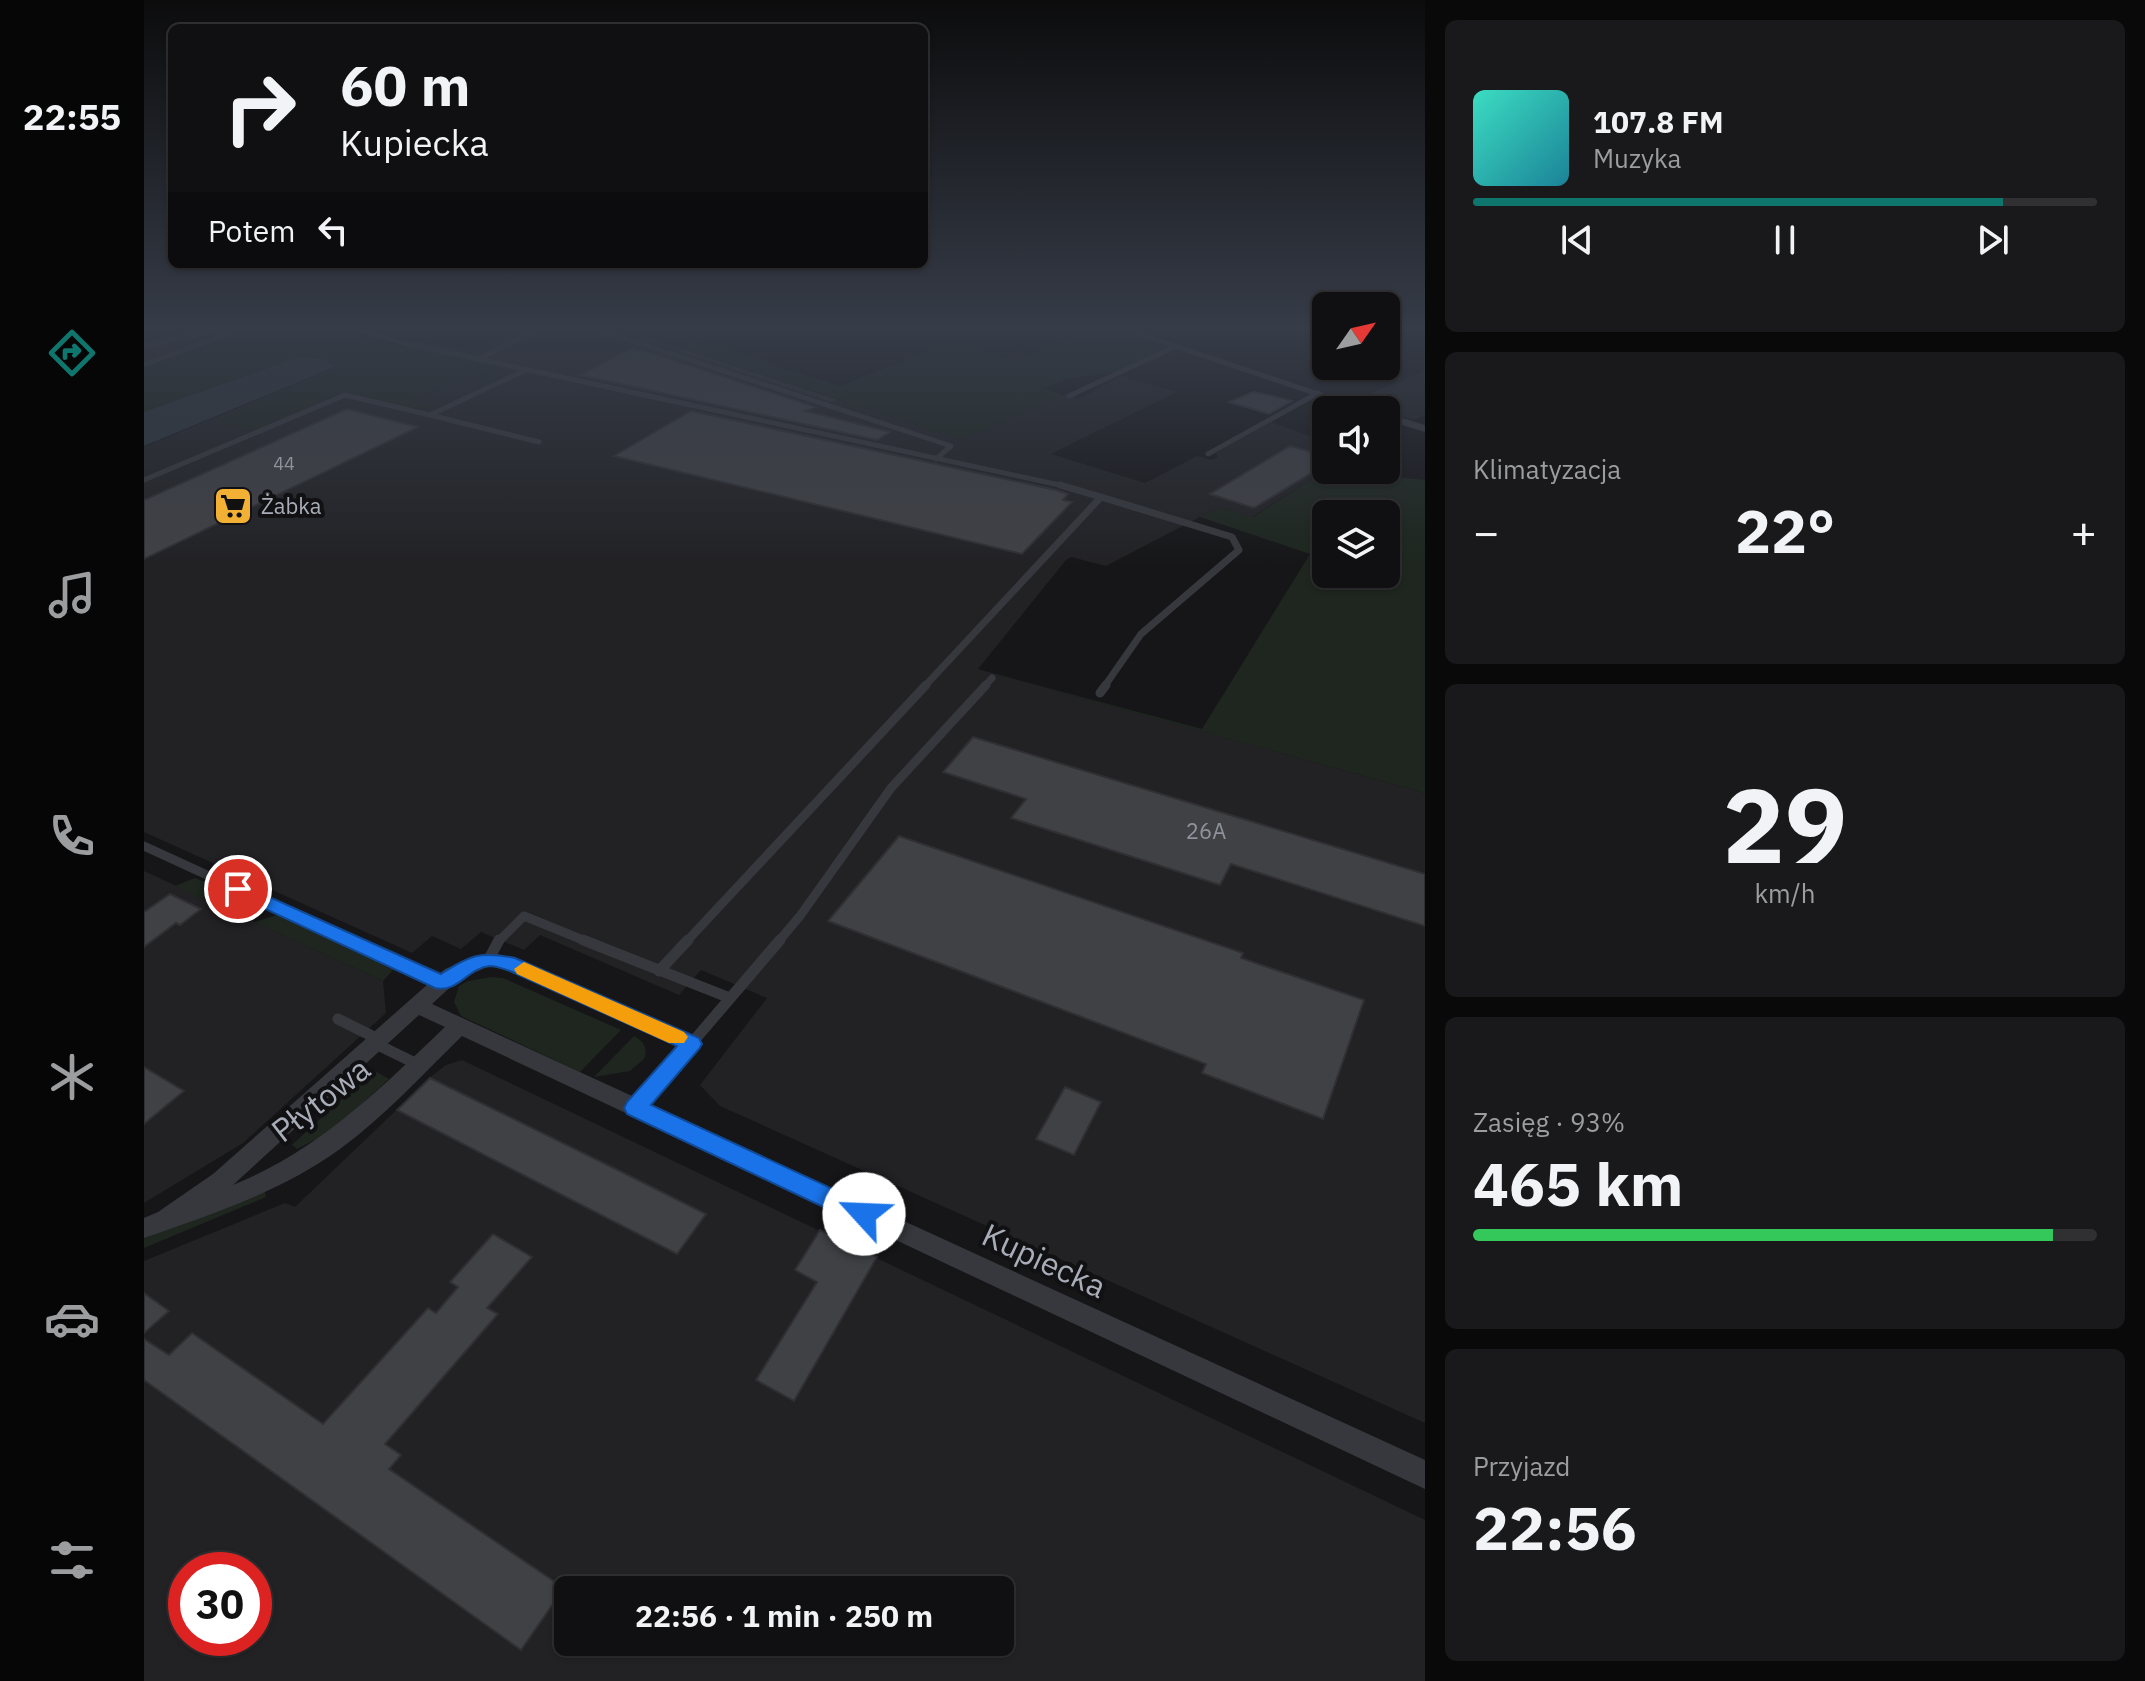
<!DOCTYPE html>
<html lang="pl">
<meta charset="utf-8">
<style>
body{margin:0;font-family:"IBM Plex Sans",sans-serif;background:#19191b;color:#f1f3f6;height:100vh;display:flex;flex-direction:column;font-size:30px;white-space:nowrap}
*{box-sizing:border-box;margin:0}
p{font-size:26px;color:#9c9d9f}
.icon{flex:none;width:44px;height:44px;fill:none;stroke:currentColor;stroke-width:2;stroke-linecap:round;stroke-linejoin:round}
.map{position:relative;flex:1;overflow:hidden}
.drawer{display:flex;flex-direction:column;gap:20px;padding:20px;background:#09090a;width:720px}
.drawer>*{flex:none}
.top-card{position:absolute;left:24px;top:24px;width:760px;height:244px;border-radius:12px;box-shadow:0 2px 6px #0004,0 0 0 2px #303032;background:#101012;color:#f1f3f6;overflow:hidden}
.needle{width:52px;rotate:56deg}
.buttons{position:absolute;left:1168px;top:292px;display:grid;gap:16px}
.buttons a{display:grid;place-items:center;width:88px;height:88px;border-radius:12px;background:#101012;box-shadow:0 2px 6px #0004,0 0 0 2px #303032;font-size:40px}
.speed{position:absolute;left:24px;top:1552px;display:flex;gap:16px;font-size:40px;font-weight:700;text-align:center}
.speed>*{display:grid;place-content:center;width:104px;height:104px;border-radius:50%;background:#101012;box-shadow:0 2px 6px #0004,0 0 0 2px #303032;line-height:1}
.speed .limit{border:12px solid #d22;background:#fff;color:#111}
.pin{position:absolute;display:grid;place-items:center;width:68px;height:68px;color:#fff;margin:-34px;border:4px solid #fff;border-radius:50%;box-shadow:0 2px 8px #0007}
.me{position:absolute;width:88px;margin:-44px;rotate:295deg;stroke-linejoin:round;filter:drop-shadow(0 0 6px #0008)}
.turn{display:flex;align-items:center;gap:28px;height:168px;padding:0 40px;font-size:36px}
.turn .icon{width:104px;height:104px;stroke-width:2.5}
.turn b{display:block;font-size:56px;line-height:68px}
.then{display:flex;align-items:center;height:76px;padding:0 40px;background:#0003;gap:16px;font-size:30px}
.big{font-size:60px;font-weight:700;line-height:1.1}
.drawer .tile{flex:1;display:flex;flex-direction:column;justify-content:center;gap:12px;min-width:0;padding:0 28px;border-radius:12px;background:#19191b}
.drawer .dial{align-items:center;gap:0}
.dial b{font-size:104px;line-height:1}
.song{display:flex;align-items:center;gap:24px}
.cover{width:96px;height:96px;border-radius:12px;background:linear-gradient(135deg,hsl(170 70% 55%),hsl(190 70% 35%))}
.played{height:8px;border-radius:4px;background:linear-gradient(90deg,#0f766e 85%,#303032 85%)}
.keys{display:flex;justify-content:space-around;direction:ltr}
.heat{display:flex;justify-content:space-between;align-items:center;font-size:44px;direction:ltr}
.charge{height:12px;border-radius:6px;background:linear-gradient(90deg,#34c759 93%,#303032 0)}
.trip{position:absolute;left:410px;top:1576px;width:460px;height:80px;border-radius:12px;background:#101012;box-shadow:0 2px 6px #0004,0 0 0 2px #303032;font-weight:700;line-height:80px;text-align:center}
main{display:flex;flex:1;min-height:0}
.menu{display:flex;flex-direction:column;width:144px;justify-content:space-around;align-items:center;background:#060607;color:#9c9d9f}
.menu .icon{width:56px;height:56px}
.menu .selected{color:#0f766e}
.menu b{font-size:36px;color:#f1f3f6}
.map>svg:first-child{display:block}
.built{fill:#222225;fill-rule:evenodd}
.green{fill:#1e261f;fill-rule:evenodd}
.water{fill:#2c353c}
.building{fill:#404145;stroke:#303034;stroke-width:2}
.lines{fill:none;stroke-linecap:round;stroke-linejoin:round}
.lane-far3{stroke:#37383d;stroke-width:5}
.lane-far2{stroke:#37383d;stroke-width:7}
.lane-far1{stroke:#37383d;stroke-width:9}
.lane{stroke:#37383d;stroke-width:11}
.street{fill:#37383d;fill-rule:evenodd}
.route{fill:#1a73e8;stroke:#114b97;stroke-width:2}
.slow{fill:#f59e0b}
.labels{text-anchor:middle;stroke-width:8;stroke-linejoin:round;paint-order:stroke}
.far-number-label{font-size:18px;fill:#8e929b}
.far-poi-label{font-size:22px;fill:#a8adb8;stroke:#111113;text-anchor:start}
.number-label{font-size:22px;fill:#8e929b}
.near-street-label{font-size:32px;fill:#a8adb8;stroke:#111113}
</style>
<main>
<nav class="menu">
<b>22:55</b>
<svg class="icon selected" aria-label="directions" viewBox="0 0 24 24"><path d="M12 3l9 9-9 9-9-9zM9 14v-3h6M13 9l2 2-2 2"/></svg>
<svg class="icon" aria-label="music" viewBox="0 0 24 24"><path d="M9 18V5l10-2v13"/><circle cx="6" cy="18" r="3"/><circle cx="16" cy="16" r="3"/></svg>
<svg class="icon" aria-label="phone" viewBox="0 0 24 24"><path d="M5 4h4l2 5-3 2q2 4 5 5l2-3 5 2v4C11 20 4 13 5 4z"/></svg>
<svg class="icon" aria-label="climate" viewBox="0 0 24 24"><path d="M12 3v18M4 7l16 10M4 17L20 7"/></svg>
<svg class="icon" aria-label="car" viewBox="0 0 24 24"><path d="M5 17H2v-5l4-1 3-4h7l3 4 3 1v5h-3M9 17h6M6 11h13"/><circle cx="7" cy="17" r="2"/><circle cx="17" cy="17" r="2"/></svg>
<svg class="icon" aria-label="filters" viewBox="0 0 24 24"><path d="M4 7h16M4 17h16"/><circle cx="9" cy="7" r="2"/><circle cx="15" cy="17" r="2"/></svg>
</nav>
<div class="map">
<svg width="1281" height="1681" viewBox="0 0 1281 1681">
<rect width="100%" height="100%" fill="#161618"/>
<path class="built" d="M0,329H91L0,363Z
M371,329H479L819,440L919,395L935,399L977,376L1033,392L907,454L1001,483L1053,456L1068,460L1074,457L1072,453L1127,422L1182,442V470L1108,517L1075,507L962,566L927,557L922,560L834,669L1281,793V1423L576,1106L556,1085L623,998L557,970L535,995L396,935L380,950L337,932L317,949L288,936L268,953L0,832V447L207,361L218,363L278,341L324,350Z
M1281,371V415L1270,420L1207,401Z
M0,871L239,981L242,1013L99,1143L0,1203Z
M318,1060L1281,1520V1681H0V1261L141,1203L151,1207L289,1075L302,1065ZM42,1570H110V1638H42ZM424,1590H856V1642H424Z"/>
<path class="green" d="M107,329H174L350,367L351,371L343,369L332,372L351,376L345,383L320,377L266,401L292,408L287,411L199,391L107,431L72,421L212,363L193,366L155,357L0,412V368Z
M479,329H517L696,386L808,342L873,361L947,329H970L1022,347C1005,355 987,366 969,372C943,379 927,373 901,389L919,395L819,440Z
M1182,470C1216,470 1247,477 1281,480V793L833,669L1058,729L1166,554L1056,517L1075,507L1109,517ZM1182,514H1242V574H1182Z
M51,878L89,893L82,909L31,886Z
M133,915L249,970L239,981L110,922Z
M347,977L359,978L477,1030L436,1072L317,1016L310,1002L315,986L324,981Z
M490,1036C500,1041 504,1048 500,1059L486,1071L450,1077Z
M229,1070L245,1079L179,1140L176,1137L153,1149L148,1145Z
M120,1189L122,1197L0,1248V1238Z"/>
<path class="water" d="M155,357L185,360L182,363L193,366L0,446V412Z"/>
<path class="building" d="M504,340H506L690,400L687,401Z
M490,347L671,407L661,411L746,432L733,440L436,375Z
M1109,392L1125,395L1148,401L1125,414L1085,402Z
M203,409L274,427L0,559V500Z
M547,411L912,490L924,494L919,500L928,502L878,554L470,456Z
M1146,446L1182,456V464L1110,508L1066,494Z
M829,737L1281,874V926L1087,864L1076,885L867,818L882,799L799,772Z
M755,836L1099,953L1097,958L1220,1000L1179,1119L1058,1073L1062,1064L684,921Z
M26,894L57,909L36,925L32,923L0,947V912Z
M0,1067L40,1091L0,1124Z
M286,1078L488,1177L562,1214L533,1254L253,1110Z
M921,1087L957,1102L930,1155L892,1139Z
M676,1230L733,1257L650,1401L612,1380L673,1282L651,1270Z
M349,1234L388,1257L343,1308L354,1314L241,1444L257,1455L245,1469L420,1588L377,1650L0,1380V1339L25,1355L48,1333L179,1424L284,1308L292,1313L314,1287L306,1282Z
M0,1293L25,1311L0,1333Z"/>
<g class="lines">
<path class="lane-far3" d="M452,329L807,446L792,459
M270,345L925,487
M0,346L77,329
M335,359L394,329
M0,365L97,329
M384,369L286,415L395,442
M925,396L1030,347
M1064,454L1174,393
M0,480L201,395L286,415"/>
<path class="lane-far2" d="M957,497L1088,537L1095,550L997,634L960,687
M780,687L957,497L916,485
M840,687L848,678"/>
<path class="lane-far1" d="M956,693L962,685
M0,846L209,942
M354,942L380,916L444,942
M542,942L782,685
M634,942L656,916L747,788L842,685"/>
<path class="lane" d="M204,940L299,983
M439,940L586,998
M345,959L355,940
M515,971L544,940
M194,1019L236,1040
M232,1044L275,1065
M547,1044L636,940"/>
<path class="street" d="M201,329H219L275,345L270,348Z
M974,329H989L1229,410H1213Z
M1242,413L1281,425V432L1242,420Z
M345,952L378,960L555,1038L558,1044L555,1050L507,1105L1281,1460V1489L318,1036C279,1074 241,1116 196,1149C138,1191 67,1215 0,1238V1218L14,1212L69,1174L301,969ZM346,966L366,971L532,1046L488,1096L288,1004L315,979ZM275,1015L301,1027C235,1090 175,1150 89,1185Z"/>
</g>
<linearGradient id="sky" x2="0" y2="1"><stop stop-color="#0c0c0d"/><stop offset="0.58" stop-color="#363c48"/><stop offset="1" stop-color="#363c48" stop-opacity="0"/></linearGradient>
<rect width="1281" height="565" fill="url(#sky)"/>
<path class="route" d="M94,883L297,974C326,955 336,951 371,958L555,1038L558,1044L555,1049L507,1105L728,1207L732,1214L728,1222L720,1225L711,1222L483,1114L480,1108L483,1102L533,1046L366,971C360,969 352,966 346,966C325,967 313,994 291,988L87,893L84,889Z"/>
<path class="slow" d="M380,962L540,1032L544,1037L540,1043H525L373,974L370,969Z"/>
<defs>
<g id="supermarket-square" transform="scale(2)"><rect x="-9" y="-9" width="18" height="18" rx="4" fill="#f2b134" stroke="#111113"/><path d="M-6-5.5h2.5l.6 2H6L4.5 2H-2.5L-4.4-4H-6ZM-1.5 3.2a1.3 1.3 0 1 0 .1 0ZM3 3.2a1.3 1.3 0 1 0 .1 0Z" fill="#111"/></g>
</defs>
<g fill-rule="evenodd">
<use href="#supermarket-square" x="89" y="506"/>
</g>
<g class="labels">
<g class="far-number-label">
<text x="140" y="470">44</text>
</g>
<g class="far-poi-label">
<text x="117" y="514">Żabka</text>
</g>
<g class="number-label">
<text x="1062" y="839">26A</text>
</g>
<g class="near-street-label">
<text transform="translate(177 1100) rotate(-38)" y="11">Płytowa</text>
<text transform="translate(900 1261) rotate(25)" y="11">Kupiecka</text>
</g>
</g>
</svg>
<div class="buttons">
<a><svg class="needle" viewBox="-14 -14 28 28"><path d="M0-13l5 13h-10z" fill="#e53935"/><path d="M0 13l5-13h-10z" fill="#9c9d9f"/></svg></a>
<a><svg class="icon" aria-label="sound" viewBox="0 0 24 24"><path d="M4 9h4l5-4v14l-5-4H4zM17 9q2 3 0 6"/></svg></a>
<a><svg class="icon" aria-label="layers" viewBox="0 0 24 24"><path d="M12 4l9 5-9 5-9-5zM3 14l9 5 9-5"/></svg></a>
</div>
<div class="speed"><div class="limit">30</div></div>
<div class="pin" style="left:94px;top:889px;background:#d93025"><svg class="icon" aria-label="arrive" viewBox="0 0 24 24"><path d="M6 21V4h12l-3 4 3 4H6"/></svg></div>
<svg class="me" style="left:720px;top:1214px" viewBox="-20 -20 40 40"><circle r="19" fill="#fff"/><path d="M0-13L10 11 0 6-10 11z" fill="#1a73e8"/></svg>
<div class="trip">22:56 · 1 min · 250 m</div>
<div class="top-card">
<div class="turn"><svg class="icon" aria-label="right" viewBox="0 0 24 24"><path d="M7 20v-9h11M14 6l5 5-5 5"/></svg><div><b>60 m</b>Kupiecka</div></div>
<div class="then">Potem<svg class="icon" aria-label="left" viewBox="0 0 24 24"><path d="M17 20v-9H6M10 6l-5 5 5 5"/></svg></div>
</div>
</div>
<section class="drawer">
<div class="tile">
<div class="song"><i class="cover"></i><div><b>107.8 FM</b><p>Muzyka</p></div></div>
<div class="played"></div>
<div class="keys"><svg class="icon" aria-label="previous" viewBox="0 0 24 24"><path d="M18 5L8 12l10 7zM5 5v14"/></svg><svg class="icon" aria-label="pause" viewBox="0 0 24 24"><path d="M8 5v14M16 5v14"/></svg><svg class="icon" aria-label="next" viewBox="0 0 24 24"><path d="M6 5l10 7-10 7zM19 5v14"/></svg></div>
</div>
<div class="tile"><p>Klimatyzacja</p>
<div class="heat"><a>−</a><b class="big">22°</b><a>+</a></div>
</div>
<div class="tile dial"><b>29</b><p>km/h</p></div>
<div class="tile"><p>Zasięg · 93%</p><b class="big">465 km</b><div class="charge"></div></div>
<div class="tile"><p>Przyjazd</p><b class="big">22:56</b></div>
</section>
</main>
